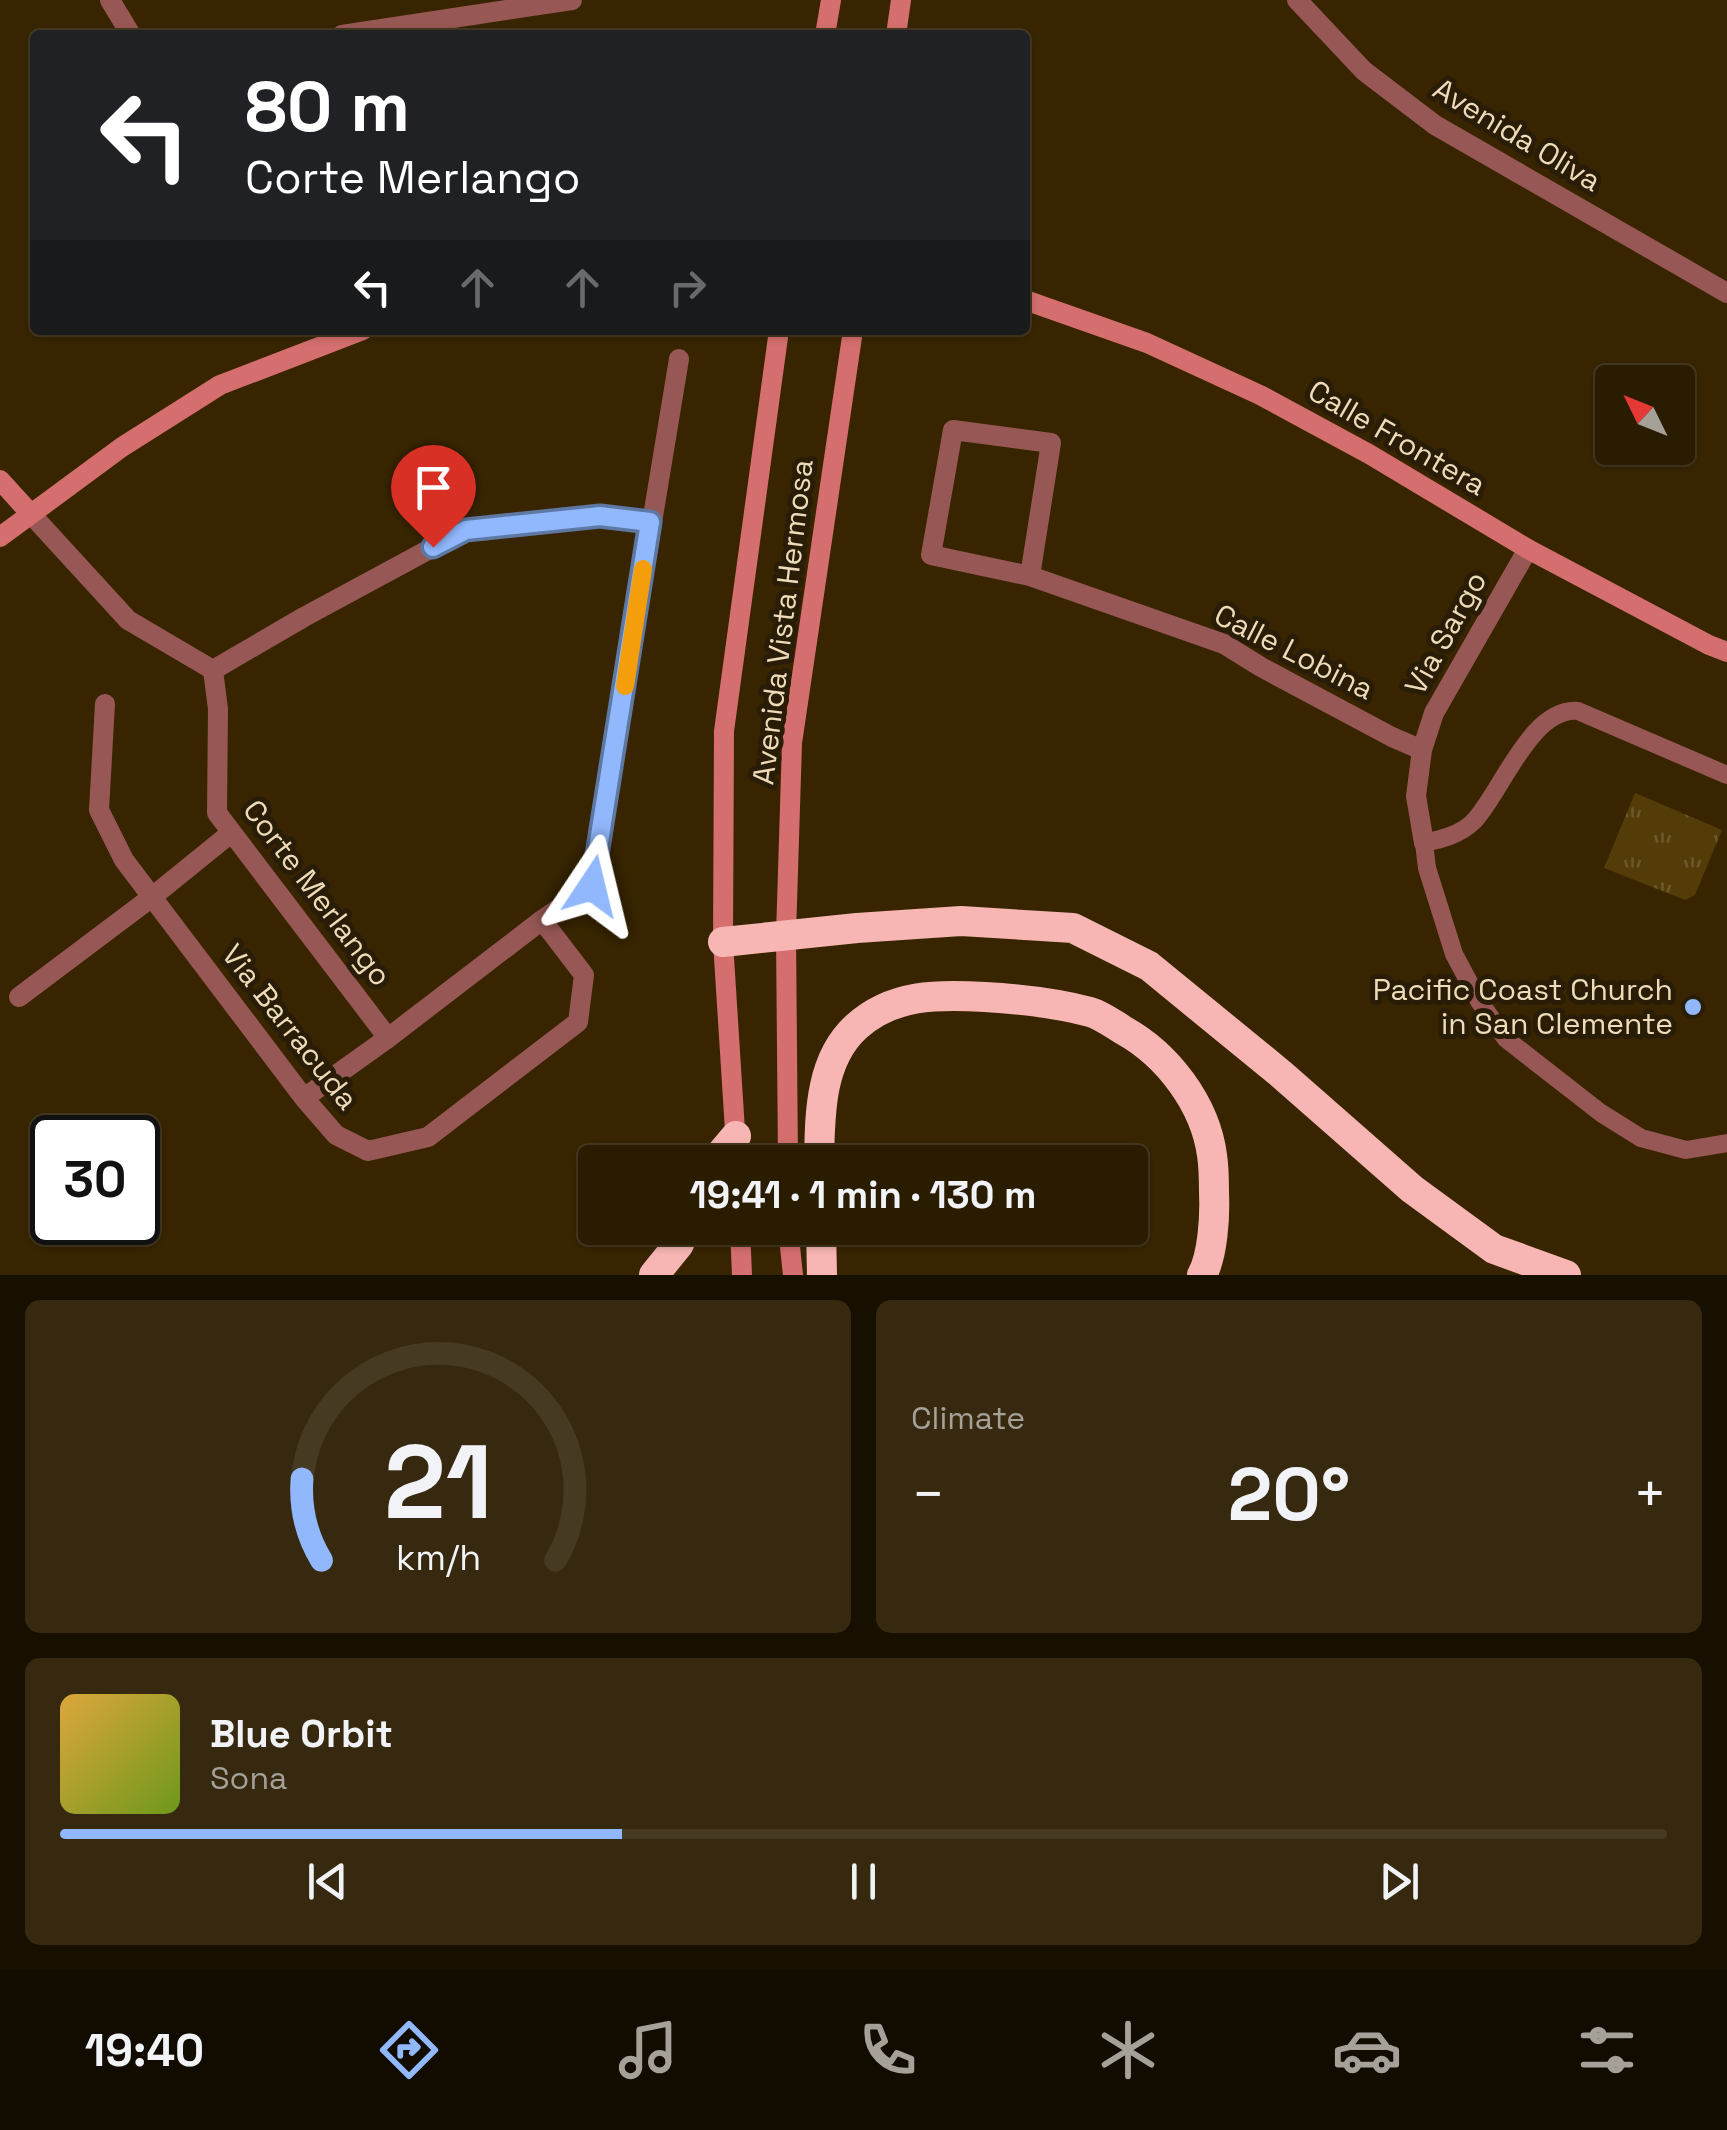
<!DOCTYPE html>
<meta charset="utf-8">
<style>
body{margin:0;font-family:"Space Grotesk",sans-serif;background:#36290f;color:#f1f3f6;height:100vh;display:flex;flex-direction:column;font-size:38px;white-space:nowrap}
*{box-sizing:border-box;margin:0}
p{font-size:32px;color:#a5a199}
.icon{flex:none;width:55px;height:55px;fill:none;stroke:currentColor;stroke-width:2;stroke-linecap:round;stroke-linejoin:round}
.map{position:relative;height:1275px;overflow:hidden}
.sheet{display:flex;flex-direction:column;gap:25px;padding:25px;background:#170f00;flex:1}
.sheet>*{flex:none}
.banner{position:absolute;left:30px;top:30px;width:1000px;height:305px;border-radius:10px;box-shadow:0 2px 8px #0004,0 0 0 2px #463a22;background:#202124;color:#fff;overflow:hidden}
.needle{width:65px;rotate:313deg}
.fabs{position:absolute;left:1595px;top:365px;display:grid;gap:20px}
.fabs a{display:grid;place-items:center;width:100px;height:100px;border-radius:10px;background:#2a1c00;box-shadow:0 2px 8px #0004,0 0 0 2px #463a22;font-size:50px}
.speed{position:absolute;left:30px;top:1115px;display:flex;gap:20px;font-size:50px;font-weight:700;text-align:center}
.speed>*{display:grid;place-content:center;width:130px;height:130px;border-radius:50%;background:#2a1c00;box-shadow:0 2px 8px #0004,0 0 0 2px #463a22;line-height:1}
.speed .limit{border:5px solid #111;border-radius:15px;background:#fff;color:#111}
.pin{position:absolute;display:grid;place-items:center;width:85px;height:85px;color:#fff;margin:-102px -42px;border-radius:50% 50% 50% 0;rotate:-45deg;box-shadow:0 0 10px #0007}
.pin .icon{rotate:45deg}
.me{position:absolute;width:110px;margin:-55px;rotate:10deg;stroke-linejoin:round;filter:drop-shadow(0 0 8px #0008)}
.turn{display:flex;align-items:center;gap:35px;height:210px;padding:0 50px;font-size:45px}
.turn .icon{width:130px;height:130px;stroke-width:2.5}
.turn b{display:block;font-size:70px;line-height:85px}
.lanes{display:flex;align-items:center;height:95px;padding:0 50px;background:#0003;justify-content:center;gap:50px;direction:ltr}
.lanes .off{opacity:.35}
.big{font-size:75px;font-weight:800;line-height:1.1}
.sheet .widget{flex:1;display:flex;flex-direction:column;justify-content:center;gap:15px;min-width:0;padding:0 35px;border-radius:15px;background:#36290f}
.sheet .dial{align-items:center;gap:0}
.dial svg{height:260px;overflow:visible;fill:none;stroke:#463a22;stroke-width:7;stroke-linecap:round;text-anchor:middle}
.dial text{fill:#f1f3f6;stroke:none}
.song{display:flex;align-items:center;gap:30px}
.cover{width:120px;height:120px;border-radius:15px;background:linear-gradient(135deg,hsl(40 70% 55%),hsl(80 70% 35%))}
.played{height:10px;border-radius:5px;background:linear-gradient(90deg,#91b8fd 35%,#463a22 35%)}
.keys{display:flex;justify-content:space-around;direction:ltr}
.heat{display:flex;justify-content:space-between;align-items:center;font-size:55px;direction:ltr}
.sheet .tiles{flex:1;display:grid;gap:25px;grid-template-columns:1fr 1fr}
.widget:last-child{grid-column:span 2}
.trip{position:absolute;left:578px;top:1145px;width:570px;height:100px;border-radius:10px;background:#2a1c00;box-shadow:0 2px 8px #0004,0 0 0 2px #463a22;font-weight:800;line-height:100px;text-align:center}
.menu{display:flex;height:160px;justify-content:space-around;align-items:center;background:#110b00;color:#a5a199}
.menu .icon{width:70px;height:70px}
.menu .active{color:#91b8fd}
.menu b{font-size:45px;color:#f1f3f6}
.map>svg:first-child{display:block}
.park{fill:url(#park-tufts)}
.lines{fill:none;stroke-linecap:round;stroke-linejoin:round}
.lane{stroke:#975755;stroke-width:18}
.street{stroke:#975755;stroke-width:20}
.secondary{stroke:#d56e6e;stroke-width:20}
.highway{stroke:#f7b6b3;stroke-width:30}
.route-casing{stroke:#5e78a4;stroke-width:25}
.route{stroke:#91b8fd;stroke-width:18}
.slow{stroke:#f59e0b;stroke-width:18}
.poi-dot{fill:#91b8fd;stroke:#291d07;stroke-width:4}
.labels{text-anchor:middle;stroke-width:10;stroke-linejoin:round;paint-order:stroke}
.street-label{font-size:30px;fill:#eedbb9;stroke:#291d07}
.poi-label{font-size:30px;fill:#eedbb9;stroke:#291d07;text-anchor:end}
</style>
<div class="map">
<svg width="1727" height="1275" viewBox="0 0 1727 1275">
<defs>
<pattern id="park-tufts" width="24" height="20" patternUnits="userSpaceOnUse" patternTransform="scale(2.5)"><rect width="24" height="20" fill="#533c08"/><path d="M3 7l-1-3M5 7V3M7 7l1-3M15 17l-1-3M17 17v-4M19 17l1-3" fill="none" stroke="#6c582a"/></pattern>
</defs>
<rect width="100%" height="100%" fill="#382500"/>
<path class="park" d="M1635,793L1722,830L1695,895L1685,900L1604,868Z"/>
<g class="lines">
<path class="lane" d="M1727,775L1578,711C1531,707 1502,791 1474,821C1460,835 1442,839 1424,843L1427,868L1454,954L1479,1001L1506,1039L1601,1113L1641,1138L1686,1150L1727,1143"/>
<path class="street" d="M110,0L131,35
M1297,0L1364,71L1435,125L1727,293
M342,35L572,0
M30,513L128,620L213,670
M1030,576L1051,443L953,430L931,555L1030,576L1224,644L1261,667L1392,737L1422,750
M105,704L99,810L124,860L304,1098L336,1135L368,1151L428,1137L578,1022L584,975L542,920
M1424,843L1416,796L1422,750L1434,713L1528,549
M19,997L152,897L231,833
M388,1038L542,920L592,886L679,359
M304,1098L388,1038L217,813L218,709L213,670L304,617L465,530L600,515L650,522"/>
<path class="secondary" d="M825,35L831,0
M896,35L901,0
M1025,300L1147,343L1260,395L1369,454L1528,549L1709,645L1727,652
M0,480L30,513
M0,537L122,447L220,385L363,330
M737,1162L723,942L724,731L779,330
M788,1162L786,935L792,743L853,330
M740,1228L742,1275
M788,1228L793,1275"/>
<path class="highway" d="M723,942L857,928L961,921L1073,928L1149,966L1281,1074L1412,1189L1494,1249L1566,1275
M714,1162L736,1136
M819,1162C820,1117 819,1061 856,1027C892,994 938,994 985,997C1019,999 1056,1003 1090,1012C1101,1015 1113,1024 1123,1030C1168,1055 1205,1104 1212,1155C1214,1168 1214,1181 1214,1193C1215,1216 1213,1255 1202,1275
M821,1228L822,1275
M654,1275L679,1244L685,1228"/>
</g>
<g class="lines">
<g class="route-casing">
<path id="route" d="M433,547L466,530L600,516L650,522L592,886"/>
</g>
<use href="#route" class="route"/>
<path class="slow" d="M625,686L643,569"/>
</g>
<circle class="poi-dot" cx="1693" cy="1007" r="10"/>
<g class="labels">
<g class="street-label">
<text transform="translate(1517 135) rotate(31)" y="10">Avenida Oliva</text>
<text transform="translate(1397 438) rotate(30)" y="10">Calle Frontera</text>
<text transform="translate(783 622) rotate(-83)" y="10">Avenida Vista Hermosa</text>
<text transform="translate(1446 633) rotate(-61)" y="10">Via Sargo</text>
<text transform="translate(1294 652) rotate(27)" y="10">Calle Lobina</text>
<text transform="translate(317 893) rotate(53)" y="10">Corte Merlango</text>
<text transform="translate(290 1027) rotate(52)" y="10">Via Barracuda</text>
</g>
<g class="poi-label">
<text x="1673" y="1000">Pacific Coast Church<tspan x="1673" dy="34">in San Clemente</tspan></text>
</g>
</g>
</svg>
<div class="fabs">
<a><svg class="needle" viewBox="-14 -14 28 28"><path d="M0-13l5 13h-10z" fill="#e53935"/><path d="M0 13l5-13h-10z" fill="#a5a199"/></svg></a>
</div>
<div class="speed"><div class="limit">30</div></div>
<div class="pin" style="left:433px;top:547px;background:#d93025"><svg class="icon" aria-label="arrive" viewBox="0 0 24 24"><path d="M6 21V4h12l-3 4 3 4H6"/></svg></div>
<svg class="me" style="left:592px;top:886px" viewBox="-20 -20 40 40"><path d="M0-17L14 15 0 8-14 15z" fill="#91b8fd" stroke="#fff" stroke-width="4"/></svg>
<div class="trip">19:41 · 1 min · 130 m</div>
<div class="banner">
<div class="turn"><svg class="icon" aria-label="left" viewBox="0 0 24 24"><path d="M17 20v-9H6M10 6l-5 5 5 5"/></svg><div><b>80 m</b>Corte Merlango</div></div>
<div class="lanes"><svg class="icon" aria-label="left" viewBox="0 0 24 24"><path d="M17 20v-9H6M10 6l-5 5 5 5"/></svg><svg class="icon off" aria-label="ahead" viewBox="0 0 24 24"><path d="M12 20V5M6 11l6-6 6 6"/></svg><svg class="icon off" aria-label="ahead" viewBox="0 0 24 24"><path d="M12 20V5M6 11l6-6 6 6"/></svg><svg class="icon off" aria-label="right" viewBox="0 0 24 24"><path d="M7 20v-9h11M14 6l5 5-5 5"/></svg></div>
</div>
</div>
<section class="sheet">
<div class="tiles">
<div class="widget dial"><svg viewBox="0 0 100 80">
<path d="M14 69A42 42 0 1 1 86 69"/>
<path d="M14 69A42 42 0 0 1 8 44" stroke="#91b8fd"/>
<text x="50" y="56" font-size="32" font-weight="700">21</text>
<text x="50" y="72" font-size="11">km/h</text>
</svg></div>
<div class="widget"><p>Climate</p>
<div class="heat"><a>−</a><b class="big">20°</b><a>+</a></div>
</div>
<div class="widget">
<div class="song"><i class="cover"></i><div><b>Blue Orbit</b><p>Sona</p></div></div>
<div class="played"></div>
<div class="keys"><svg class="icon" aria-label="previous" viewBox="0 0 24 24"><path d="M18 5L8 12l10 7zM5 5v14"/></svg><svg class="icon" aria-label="pause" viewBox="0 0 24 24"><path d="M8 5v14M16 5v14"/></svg><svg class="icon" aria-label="next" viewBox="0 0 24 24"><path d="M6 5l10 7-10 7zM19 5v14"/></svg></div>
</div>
</div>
</section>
<nav class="menu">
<b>19:40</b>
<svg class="icon active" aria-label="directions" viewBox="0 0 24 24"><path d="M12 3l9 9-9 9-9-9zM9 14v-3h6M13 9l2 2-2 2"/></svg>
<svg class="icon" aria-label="music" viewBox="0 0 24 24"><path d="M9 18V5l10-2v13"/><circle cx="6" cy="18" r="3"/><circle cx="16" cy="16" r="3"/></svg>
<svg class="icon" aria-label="phone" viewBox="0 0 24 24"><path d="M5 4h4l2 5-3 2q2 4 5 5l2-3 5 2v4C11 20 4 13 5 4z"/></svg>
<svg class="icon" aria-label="climate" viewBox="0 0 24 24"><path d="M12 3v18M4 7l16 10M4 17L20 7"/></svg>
<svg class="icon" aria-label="car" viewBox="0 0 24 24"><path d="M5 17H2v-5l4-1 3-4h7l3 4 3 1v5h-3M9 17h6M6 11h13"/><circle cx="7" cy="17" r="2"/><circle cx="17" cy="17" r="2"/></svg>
<svg class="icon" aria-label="filters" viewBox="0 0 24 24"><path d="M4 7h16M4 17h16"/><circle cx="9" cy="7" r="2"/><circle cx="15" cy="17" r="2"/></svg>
</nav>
